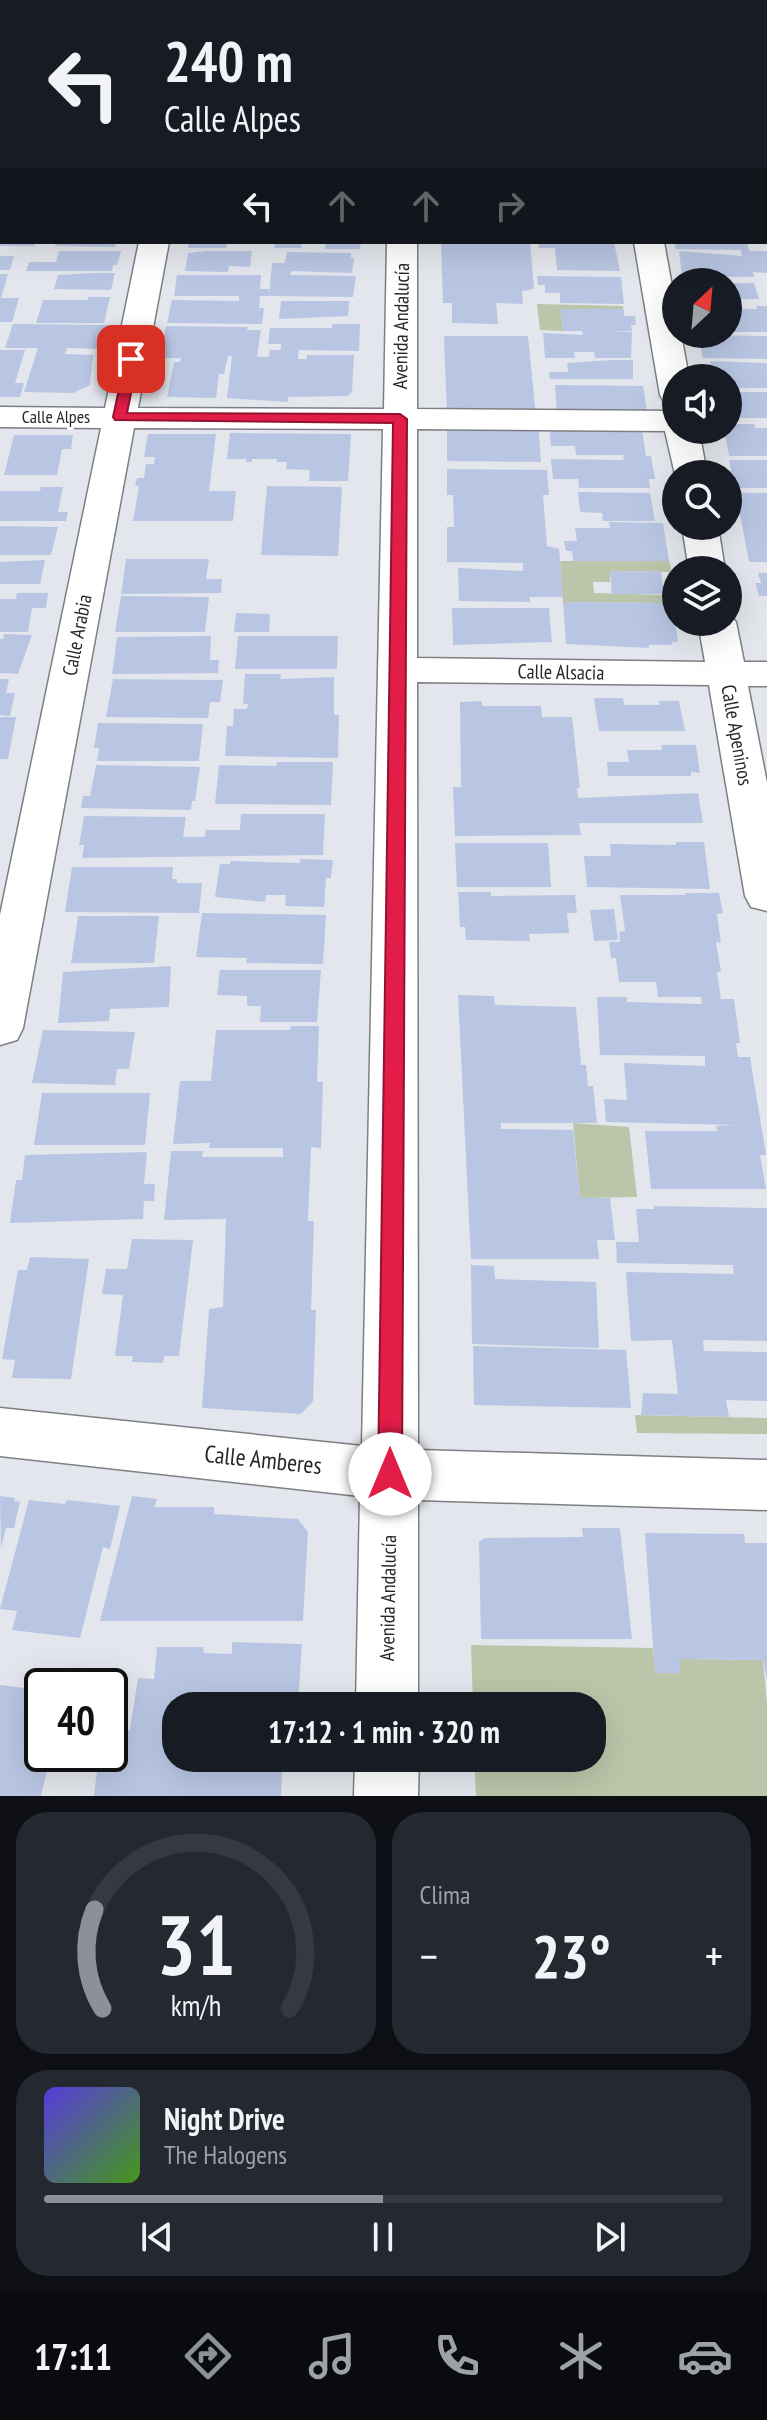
<!DOCTYPE html>
<html lang="es">
<meta charset="utf-8">
<style>
body{margin:0;font-family:"PT Sans Narrow",sans-serif;background:#242831;color:#f1f3f6;height:100vh;display:flex;flex-direction:column;font-size:30px;white-space:nowrap}
*{box-sizing:border-box;margin:0}
p{font-size:26px;color:#9ea1a6}
.icon{flex:none;width:44px;height:44px;fill:none;stroke:currentColor;stroke-width:2;stroke-linecap:round;stroke-linejoin:round}
.map{position:relative;height:1796px;overflow:hidden}
.drawer{display:flex;flex-direction:column;gap:16px;padding:16px;background:#0d0f14;flex:1}
.drawer>*{flex:none}
.guide{position:absolute;left:0px;top:0px;width:768px;height:244px;box-shadow:0 8px 32px #0002;background:#171b24;color:#f1f3f6;overflow:hidden}
.needle{width:52px;rotate:26deg}
.buttons{position:absolute;left:662px;top:268px;display:grid;gap:16px}
.buttons a{display:grid;place-items:center;width:80px;height:80px;border-radius:50%;background:#171b24;box-shadow:0 8px 32px #0002;font-size:40px}
.speed{position:absolute;left:24px;top:1668px;display:flex;gap:16px;font-size:40px;font-weight:700;text-align:center}
.speed>*{display:grid;place-content:center;width:104px;height:104px;border-radius:50%;background:#171b24;box-shadow:0 8px 32px #0002;line-height:1}
.speed .limit{border:4px solid #111;border-radius:12px;background:#fff;color:#111}
.pin{position:absolute;display:grid;place-items:center;width:68px;height:68px;color:#fff;margin:-34px;border-radius:16px;box-shadow:0 4px 12px #0006}
.me{position:absolute;width:88px;margin:-44px;rotate:0deg;stroke-linejoin:round;filter:drop-shadow(0 0 6px #0008)}
.turn{display:flex;align-items:center;gap:28px;height:168px;padding:0 32px;font-size:36px}
.turn .icon{width:104px;height:104px;stroke-width:2.5}
.turn b{display:block;font-size:56px;line-height:68px}
.lanes{display:flex;align-items:center;height:76px;padding:0 32px;background:#0003;justify-content:center;gap:40px;direction:ltr}
.lanes .off{opacity:.35}
.big{font-size:60px;font-weight:700;line-height:1.1}
.drawer .card{flex:1;display:flex;flex-direction:column;justify-content:center;gap:12px;min-width:0;padding:0 28px;border-radius:32px;background:#242831}
.drawer .dial{align-items:center;gap:0}
.dial svg{height:208px;overflow:visible;fill:none;stroke:#363941;stroke-width:7;stroke-linecap:round;text-anchor:middle}
.dial text{fill:#f1f3f6;stroke:none}
.song{display:flex;align-items:center;gap:24px}
.cover{width:96px;height:96px;border-radius:12px;background:linear-gradient(135deg,hsl(250 70% 55%),hsl(100 70% 35%))}
.played{height:8px;border-radius:4px;background:linear-gradient(90deg,#8c9099 50%,#363941 50%)}
.keys{display:flex;justify-content:space-around;direction:ltr}
.heat{display:flex;justify-content:space-between;align-items:center;font-size:44px;direction:ltr}
.drawer .tiles{flex:1;display:grid;gap:16px;grid-template-columns:1fr 1fr}
.card:last-child{grid-column:span 2}
.trip{position:absolute;left:162px;top:1692px;width:444px;height:80px;border-radius:32px;background:#171b24;box-shadow:0 8px 32px #0002;font-weight:700;line-height:80px;text-align:center}
.tabs{display:flex;height:128px;justify-content:space-around;align-items:center;background:#090b0e;color:#9ea1a6}
.tabs .icon{width:56px;height:56px}
.tabs .selected{color:#8c9099}
.tabs b{font-size:36px;color:#f1f3f6}
.map>svg:first-child{display:block}
.green{fill:#bac5a9}
.building{fill:#b9c6e3}
.lines{fill:none;stroke-linecap:round;stroke-linejoin:round}
.minor-casing{stroke:#7d7f84;stroke-width:3}
.minor{fill:#fff;fill-rule:evenodd}
.route{fill:#e11d48;stroke:#92132f;stroke-width:2}
.labels{text-anchor:middle;stroke-width:6;stroke-linejoin:round;paint-order:stroke}
.far-street-label{font-size:18px;fill:#28282b;stroke:#fff}
.street-label{font-size:20px;fill:#28282b;stroke:#fff}
.near-street-label{font-size:24px;fill:#28282b;stroke:#fff}
</style>
<div class="map">
<svg width="767" height="1796" viewBox="0 0 767 1796">
<rect width="100%" height="100%" fill="#e3e6ec"/>
<path class="green" d="M537,304L623,306V309H561L563,331L540,330Z
M560,561H669L672,572L610,571V582H593L594,593L665,595L666,603L563,602Z
M573,1123L629,1127L637,1197L580,1198Z
M635,1415L767,1418V1434L637,1433Z
M471,1645L653,1648L655,1672L679,1659L763,1660L767,1705V1796H476L474,1758H592V1706H473Z"/>
<path class="building" d="M0,242H36L34,246H0Z
M56,242H116L115,247L55,246Z
M189,242H228L226,248H188Z
M275,242H302L301,248H274Z
M326,242H361L360,249H325Z
M441,242H530L534,289L522,291L523,304L496,303L498,324L452,323V303H443Z
M538,242H614L620,271L557,270L555,248H539Z
M674,242H747L749,251H767V273L753,272L754,277L682,276L679,251L742,256L741,250L676,249Z
M59,251H121L117,265H113L112,271H26L29,262H56Z
M207,251H252L250,267L229,266L228,272L185,271L188,253Z
M287,252L351,253V258H354L352,273L291,271L290,275L356,276L353,297L269,296L272,263H285Z
M0,256H14L10,270H0Z
M94,273H115L111,290L54,289L58,275Z
M0,274H8L1,298H19L12,322H0Z
M177,275H261L260,289H269V296H260L259,308H264L262,324L167,323L172,300L239,301V296H174Z
M537,276L621,277L624,304L560,303V293H545V285H538Z
M728,283H754L759,299H732L733,305H728Z
M88,297H110L104,323H36L43,300H88Z
M281,301H349L348,316L279,319Z
M756,306H767V332H728V309H757Z
M561,309H624V316H635L636,325H631L632,331H607L632,332L631,358H595L594,352H574L575,358H545L543,333L583,335L582,331H563Z
M13,324L110,325L101,342H105L103,349L67,348L65,354L93,355L90,385L73,393L24,392L38,348H5Z
M332,324H360L359,351L299,350L298,359H307V355H354L352,392L347,396L288,397V402L227,398L232,356H228L224,374H219L216,398L167,397L174,362H180L181,358H160L166,326L248,327L247,330H261L257,357H269L270,350H281V344H268L270,328H332Z
M698,335L767,336V359L703,358Z
M444,336H528L536,416H447Z
M0,350H25L15,383H24L20,397H0Z
M612,360H633V379H550L549,372H568L567,363Z
M710,361L767,363V388H728V378H712Z
M555,385L643,386L648,418L557,412Z
M728,392H767V418H728Z
M447,422L538,424L541,462L447,461Z
M549,423H641L646,456H651L655,479H649L650,488H579L578,479H553L551,459L624,460L623,455H576L575,446H551Z
M728,424H754L755,428H767V456H729L724,430H728Z
M230,433L351,434L348,481H309L310,470L286,469L287,462H276L277,459H252V462H246V459H227Z
M148,434H216L209,491H236L233,521H133L139,486H135L137,478H144L146,464H154L155,457H144Z
M14,435H73L71,449H62L57,475H4Z
M729,460H767V488H734Z
M447,469L547,470L549,495H543L547,546L559,549L563,597H530V602L459,601L458,568L523,571V563L447,562V527H454L453,495H447Z
M267,486L342,487L338,556L261,555Z
M41,487H63L58,512H68L66,521H0V491H40Z
M578,492L650,493L655,521H603L602,513L580,512Z
M728,493H767V562H749L740,514H732Z
M609,522L663,523L669,561H573L572,551H566L564,541H577L575,528H610Z
M0,526L58,527L51,555H0Z
M126,559H209L206,579H222L221,593L121,594Z
M45,560L40,584H0V562Z
M610,571L661,572L664,594H612Z
M758,573H767V596H759L755,583H761Z
M17,593H48L46,608H32L28,632H0V599H16Z
M121,596L209,597L205,632H115Z
M563,602L673,603L678,642H672V645H649V648L566,644Z
M452,608H549L552,642L453,645Z
M236,613L270,614L269,632H234Z
M4,634L32,635L18,674L0,673V639H3Z
M211,636L210,660H219L218,673L112,674L117,637Z
M238,636H338L337,669H235Z
M245,674H281L280,679L334,677V715H339L338,758L225,756L227,726H233L234,709H247L248,704H243Z
M0,679H9L6,693H15L10,716L0,715Z
M113,679L223,680L220,702H210L208,718L106,717Z
M594,698H623L624,705H660L659,701H679L685,731H599Z
M482,701V706H541L542,717H572L580,788H577L578,798L698,793L703,823H579L581,835L455,836L453,787H461L460,702Z
M0,717H16L8,759H0Z
M98,723L203,724L199,761H97L99,748H94Z
M661,745H696L700,773L691,772V776H608L607,762H629L627,750H662Z
M277,762H333L331,805L215,804L219,765L276,766Z
M96,765L200,767L195,801H192L191,810L81,808L83,796H90Z
M241,814H325L323,855L82,858L84,845H79L84,816L186,817L183,837H205L206,830H240Z
M676,842H704L710,889L587,887L584,856H611L610,844L676,845Z
M455,843H548L551,887H457Z
M300,859L333,860L331,878H326L324,907L285,906L286,895H266L265,902L215,897L220,864H230V861L300,863Z
M72,867H173L172,879H177V883H202L199,913L65,912Z
M458,892H491V896L575,895L577,913H567L569,933L529,934L530,941L466,940L465,927H460Z
M685,893H719L723,913L717,914L721,943L716,942L721,972H717L721,999H734L740,1043H736L738,1057H750L766,1155H760L766,1189H651L645,1131H717L716,1126L735,1125L606,1122L604,1099L627,1100L624,1063L705,1066V1056L600,1055L597,997H627V1002L702,1004L701,997H658L656,982H619L616,958H611L609,942H620L619,932L625,931L620,895H686Z
M614,909L618,940L594,941L590,910Z
M202,913L326,915L323,964L246,963L247,958L196,957Z
M78,916H159L154,963H71Z
M171,966L169,1007L110,1009L109,1021L58,1023L63,972Z
M220,970H321L317,1022H260L261,1006H247V996L217,995Z
M458,995L494,996L495,1005L576,1007L581,1065H586L588,1086H593L597,1123H501V1129L573,1130L580,1198H610L615,1240H597L599,1259H471Z
M291,1026H319L317,1082H323L321,1148L311,1147L308,1221H314L311,1310H316L313,1401L301,1414L202,1408L209,1309L223,1307L226,1219L164,1220L171,1151H203L202,1157H283V1148H209L210,1143L173,1144L180,1081H211L216,1030H290Z
M43,1030L135,1032L129,1069H117L115,1085L32,1083Z
M42,1093H150L145,1145H34Z
M147,1152L144,1184H155L154,1201H144L143,1219L10,1223L16,1180H22L25,1155Z
M654,1206L767,1208V1341L703,1340L704,1351L767,1352V1401L726,1400L729,1417L641,1415L643,1393L678,1394L672,1340L631,1341L626,1272L734,1274L733,1265L617,1263L616,1242H639L636,1209H654Z
M132,1239L193,1240L179,1356H164L163,1363L132,1362L133,1356H115L123,1295L102,1294L106,1269H127Z
M30,1257L89,1259L71,1379L12,1378L15,1360L2,1359L18,1270H27Z
M471,1265L494,1266L495,1279L596,1282L599,1348L472,1344Z
M473,1346L626,1350L631,1408L474,1405Z
M0,1496L15,1498L14,1501L20,1502L14,1528H6L1,1548Z
M132,1496L157,1499L154,1507H214V1514L298,1519L308,1532L303,1621H100Z
M29,1500L65,1504L67,1500L120,1506L110,1549L103,1547L80,1638L12,1630L17,1611L0,1609Z
M582,1528H620L632,1639H481L479,1542L485,1538L583,1537Z
M645,1533L744,1534L745,1543H767V1680L763,1660L679,1659L680,1673H655Z
M232,1642L302,1644L298,1706H176V1758H283L281,1796H94L98,1762L66,1759L67,1754H110V1728L130,1730L138,1678L154,1679L157,1647H203L204,1653L232,1654Z
M0,1685L42,1690V1754H51L41,1796H0Z"/>
<g class="lines">
<g class="minor-casing">
<path id="minor" d="M190,0H214V2H190Z
M392,0H416V2H392Z
M595,0H619V2H595Z
M766,75H767V91H766Z
M766,204H767V222H766Z
M139,242H169L138,408L384,409L387,242H417V409L676,411V430H699L707,474H676V479L665,431L417,429V658L705,662L698,622H728V613L736,622L744,662H767V686H748L767,783V911L751,907L745,896L709,685L417,682L418,1450L767,1460V1510L418,1500V1706H356L360,1496L0,1456V1408L362,1446L383,429L134,428L23,1028L17,1040L0,1045V915L101,428L0,427V407L105,408Z
M634,242H664L676,308V334H681L689,378H676V405L664,402L660,395Z
M682,526H718L725,570H689Z
M355,1758H419L418,1796H354Z"/>
</g>
<use href="#minor" class="minor"/>
</g>
<path class="route" d="M126,356L138,359L127,413L400,414L407,419L402,1474L398,1481L390,1484L381,1481L378,1474L393,423L115,420L113,417Z"/>
<g class="labels">
<g class="far-street-label">
<text x="56" y="423">Calle Alpes</text>
</g>
<g class="street-label">
<text transform="translate(401 326) rotate(-89)" y="7">Avenida Andalucía</text>
<text transform="translate(77 635) rotate(-79)" y="7">Calle Arabia</text>
<text transform="translate(561 672) rotate(1)" y="7">Calle Alsacia</text>
<text transform="translate(737 735) rotate(80)" y="7">Calle Apeninos</text>
<text transform="translate(388 1598) rotate(-89)" y="7">Avenida Andalucía</text>
</g>
<g class="near-street-label">
<text transform="translate(263 1460) rotate(6)" y="8">Calle Amberes</text>
</g>
</g>
</svg>
<div class="buttons">
<a><svg class="needle" viewBox="-14 -14 28 28"><path d="M0-13l5 13h-10z" fill="#e53935"/><path d="M0 13l5-13h-10z" fill="#9ea1a6"/></svg></a>
<a><svg class="icon" aria-label="sound" viewBox="0 0 24 24"><path d="M4 9h4l5-4v14l-5-4H4zM17 9q2 3 0 6"/></svg></a>
<a><svg class="icon" aria-label="search" viewBox="0 0 24 24"><circle cx="10" cy="10" r="6"/><path d="M15 15l6 6"/></svg></a>
<a><svg class="icon" aria-label="layers" viewBox="0 0 24 24"><path d="M12 4l9 5-9 5-9-5zM3 14l9 5 9-5"/></svg></a>
</div>
<div class="speed"><div class="limit">40</div></div>
<div class="pin" style="left:131px;top:359px;background:#d93025"><svg class="icon" aria-label="arrive" viewBox="0 0 24 24"><path d="M6 21V4h12l-3 4 3 4H6"/></svg></div>
<svg class="me" style="left:390px;top:1474px" viewBox="-20 -20 40 40"><circle r="19" fill="#fff"/><path d="M0-13L10 11 0 6-10 11z" fill="#e11d48"/></svg>
<div class="trip">17:12 · 1 min · 320 m</div>
<div class="guide">
<div class="turn"><svg class="icon" aria-label="left" viewBox="0 0 24 24"><path d="M17 20v-9H6M10 6l-5 5 5 5"/></svg><div><b>240 m</b>Calle Alpes</div></div>
<div class="lanes"><svg class="icon" aria-label="left" viewBox="0 0 24 24"><path d="M17 20v-9H6M10 6l-5 5 5 5"/></svg><svg class="icon off" aria-label="ahead" viewBox="0 0 24 24"><path d="M12 20V5M6 11l6-6 6 6"/></svg><svg class="icon off" aria-label="ahead" viewBox="0 0 24 24"><path d="M12 20V5M6 11l6-6 6 6"/></svg><svg class="icon off" aria-label="right" viewBox="0 0 24 24"><path d="M7 20v-9h11M14 6l5 5-5 5"/></svg></div>
</div>
</div>
<section class="drawer">
<div class="tiles">
<div class="card dial"><svg viewBox="0 0 100 80">
<path d="M14 69A42 42 0 1 1 86 69"/>
<path d="M14 69A42 42 0 0 1 11 31" stroke="#8c9099"/>
<text x="50" y="56" font-size="32" font-weight="700">31</text>
<text x="50" y="72" font-size="11">km/h</text>
</svg></div>
<div class="card"><p>Clima</p>
<div class="heat"><a>−</a><b class="big">23°</b><a>+</a></div>
</div>
<div class="card">
<div class="song"><i class="cover"></i><div><b>Night Drive</b><p>The Halogens</p></div></div>
<div class="played"></div>
<div class="keys"><svg class="icon" aria-label="previous" viewBox="0 0 24 24"><path d="M18 5L8 12l10 7zM5 5v14"/></svg><svg class="icon" aria-label="pause" viewBox="0 0 24 24"><path d="M8 5v14M16 5v14"/></svg><svg class="icon" aria-label="next" viewBox="0 0 24 24"><path d="M6 5l10 7-10 7zM19 5v14"/></svg></div>
</div>
</div>
</section>
<nav class="tabs">
<b>17:11</b>
<svg class="icon selected" aria-label="directions" viewBox="0 0 24 24"><path d="M12 3l9 9-9 9-9-9zM9 14v-3h6M13 9l2 2-2 2"/></svg>
<svg class="icon" aria-label="music" viewBox="0 0 24 24"><path d="M9 18V5l10-2v13"/><circle cx="6" cy="18" r="3"/><circle cx="16" cy="16" r="3"/></svg>
<svg class="icon" aria-label="phone" viewBox="0 0 24 24"><path d="M5 4h4l2 5-3 2q2 4 5 5l2-3 5 2v4C11 20 4 13 5 4z"/></svg>
<svg class="icon" aria-label="climate" viewBox="0 0 24 24"><path d="M12 3v18M4 7l16 10M4 17L20 7"/></svg>
<svg class="icon" aria-label="car" viewBox="0 0 24 24"><path d="M5 17H2v-5l4-1 3-4h7l3 4 3 1v5h-3M9 17h6M6 11h13"/><circle cx="7" cy="17" r="2"/><circle cx="17" cy="17" r="2"/></svg>
</nav>
